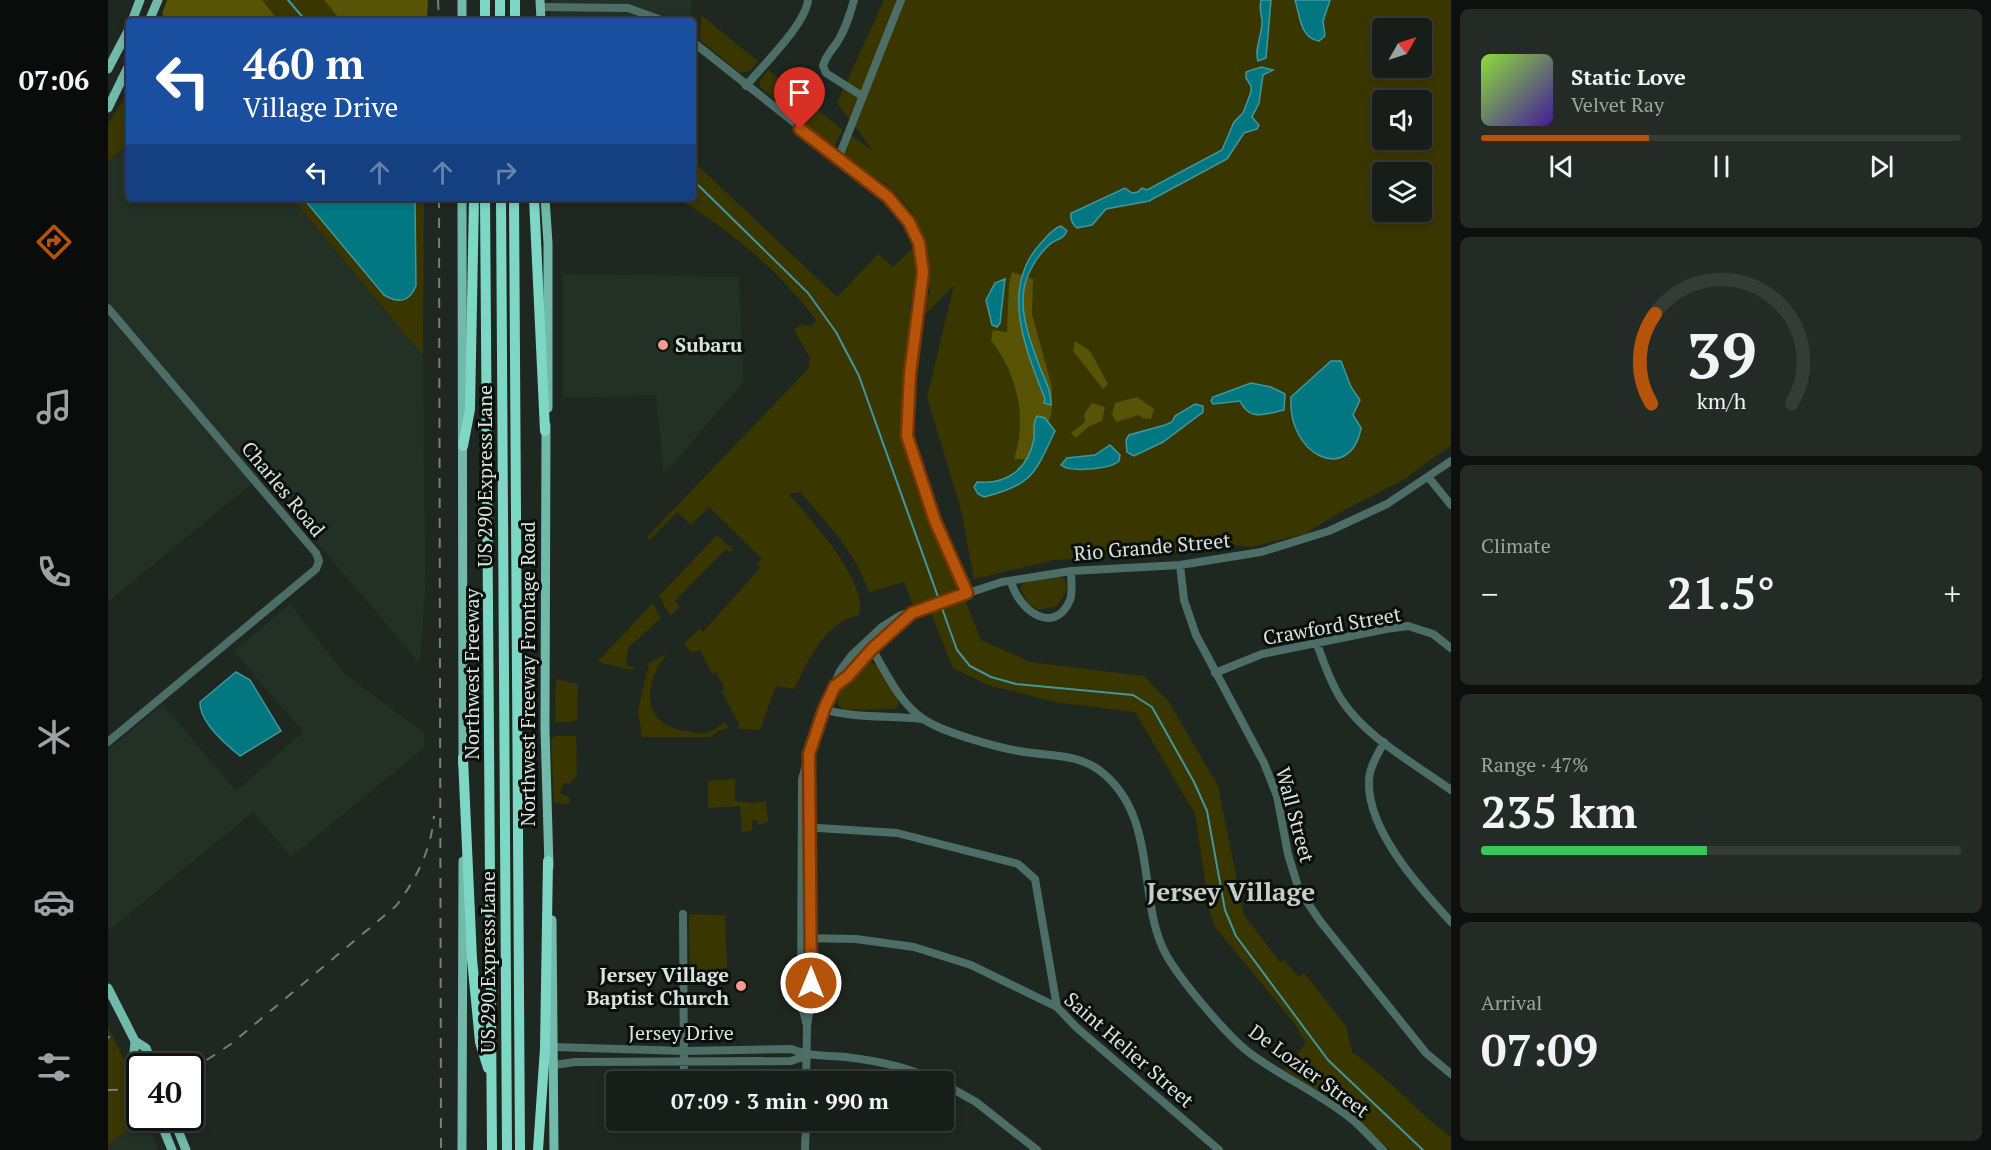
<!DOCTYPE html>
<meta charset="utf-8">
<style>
body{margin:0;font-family:"PT Serif",serif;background:#242a26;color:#f1f3f6;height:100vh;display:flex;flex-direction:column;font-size:22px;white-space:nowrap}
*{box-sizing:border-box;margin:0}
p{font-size:20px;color:#9ea2a2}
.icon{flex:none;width:33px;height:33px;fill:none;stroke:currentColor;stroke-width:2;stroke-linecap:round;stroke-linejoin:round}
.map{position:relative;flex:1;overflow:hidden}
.sheet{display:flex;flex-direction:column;gap:9px;padding:9px;background:#0d100e;width:540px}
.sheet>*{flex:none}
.guide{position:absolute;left:18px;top:18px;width:570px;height:183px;border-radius:6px;box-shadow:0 3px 9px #0003,0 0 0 2px #363b38;background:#1a4fa0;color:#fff;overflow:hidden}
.needle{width:39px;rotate:51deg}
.controls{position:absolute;left:1264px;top:18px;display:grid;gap:12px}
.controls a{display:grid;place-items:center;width:60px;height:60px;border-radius:6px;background:#171d19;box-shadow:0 3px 9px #0003,0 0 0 2px #363b38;font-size:30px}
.speed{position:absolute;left:18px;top:1053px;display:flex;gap:12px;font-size:30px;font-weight:700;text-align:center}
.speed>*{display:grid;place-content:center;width:78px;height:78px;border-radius:50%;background:#171d19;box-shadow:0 3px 9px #0003,0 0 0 2px #363b38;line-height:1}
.speed .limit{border:3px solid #111;border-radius:9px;background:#fff;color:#111}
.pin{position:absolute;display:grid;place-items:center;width:51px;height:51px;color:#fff;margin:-62px -26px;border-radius:50% 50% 50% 0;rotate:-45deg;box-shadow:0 0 6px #0007}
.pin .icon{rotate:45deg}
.me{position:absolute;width:66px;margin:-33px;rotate:0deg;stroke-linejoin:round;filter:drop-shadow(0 0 4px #0008)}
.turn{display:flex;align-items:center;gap:21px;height:126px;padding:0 18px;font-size:27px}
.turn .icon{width:78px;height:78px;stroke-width:2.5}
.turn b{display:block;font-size:42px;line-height:51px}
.lanes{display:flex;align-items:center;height:57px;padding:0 18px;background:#0003;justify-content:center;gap:30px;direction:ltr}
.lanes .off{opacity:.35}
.big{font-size:45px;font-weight:700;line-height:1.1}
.sheet .card{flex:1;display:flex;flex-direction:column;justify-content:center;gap:9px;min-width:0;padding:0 21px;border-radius:9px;background:#242a26}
.sheet .dial{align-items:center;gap:0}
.dial svg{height:156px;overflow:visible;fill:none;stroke:#363b38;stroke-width:7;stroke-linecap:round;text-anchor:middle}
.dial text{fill:#f1f3f6;stroke:none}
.song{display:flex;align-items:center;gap:18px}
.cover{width:72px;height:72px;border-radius:9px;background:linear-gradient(135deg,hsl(90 70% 55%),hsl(260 70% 35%))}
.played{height:6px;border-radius:3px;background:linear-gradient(90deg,#b45309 35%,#363b38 35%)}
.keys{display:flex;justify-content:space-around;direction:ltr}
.heat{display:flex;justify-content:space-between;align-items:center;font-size:33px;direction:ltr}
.charge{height:9px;border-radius:4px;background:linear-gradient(90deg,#34c759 47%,#363b38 0)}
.trip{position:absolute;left:498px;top:1071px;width:348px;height:60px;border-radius:6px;background:#171d19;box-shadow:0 3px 9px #0003,0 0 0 2px #363b38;font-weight:700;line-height:60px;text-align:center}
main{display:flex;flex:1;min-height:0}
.tabs{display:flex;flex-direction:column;width:108px;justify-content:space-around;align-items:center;background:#090c0a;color:#9ea2a2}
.tabs .icon{width:42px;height:42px}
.tabs .on{color:#b45309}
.tabs b{font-size:27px;color:#f1f3f6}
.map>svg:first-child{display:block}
.built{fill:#223026}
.green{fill:#3a3600;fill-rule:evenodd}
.forest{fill:#595305}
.water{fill:#007781;stroke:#42979c;stroke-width:1.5}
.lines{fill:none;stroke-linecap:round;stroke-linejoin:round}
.stream{stroke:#42979c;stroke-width:2}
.minor{stroke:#4d6e67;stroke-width:8}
.major{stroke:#71b9aa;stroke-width:9}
.highway{stroke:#7ed6c5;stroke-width:10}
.rail{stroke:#787f7a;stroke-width:2;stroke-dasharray:10 10;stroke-linecap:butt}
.route-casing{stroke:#753606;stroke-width:15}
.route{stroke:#b45309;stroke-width:10}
.poi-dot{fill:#f59c90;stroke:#0b0f0c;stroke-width:2}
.labels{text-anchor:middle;stroke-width:6;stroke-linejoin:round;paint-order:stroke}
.poi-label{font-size:20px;font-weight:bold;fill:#dbe1dc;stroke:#0b0f0c;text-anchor:start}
.street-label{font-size:20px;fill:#dbe1dc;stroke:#0b0f0c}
.district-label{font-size:26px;font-weight:bold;fill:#c4cfc7;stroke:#0b0f0c}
</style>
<main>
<nav class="tabs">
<b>07:06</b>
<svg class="icon on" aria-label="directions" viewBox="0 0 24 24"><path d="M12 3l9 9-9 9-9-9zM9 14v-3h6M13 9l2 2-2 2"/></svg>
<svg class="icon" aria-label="music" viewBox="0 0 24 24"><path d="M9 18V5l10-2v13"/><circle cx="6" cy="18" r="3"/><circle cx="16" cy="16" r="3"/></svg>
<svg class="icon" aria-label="phone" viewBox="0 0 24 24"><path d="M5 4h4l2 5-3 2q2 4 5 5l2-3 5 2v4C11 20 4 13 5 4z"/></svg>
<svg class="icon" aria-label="climate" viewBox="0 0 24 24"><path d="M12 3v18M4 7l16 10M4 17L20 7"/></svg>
<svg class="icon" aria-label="car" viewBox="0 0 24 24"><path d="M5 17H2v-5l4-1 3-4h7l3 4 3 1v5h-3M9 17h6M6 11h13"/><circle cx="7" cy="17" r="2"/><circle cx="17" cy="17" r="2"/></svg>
<svg class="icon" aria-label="filters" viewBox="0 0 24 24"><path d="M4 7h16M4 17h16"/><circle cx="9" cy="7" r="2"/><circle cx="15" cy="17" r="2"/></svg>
</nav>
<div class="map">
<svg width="1343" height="1150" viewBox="0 0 1343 1150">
<rect width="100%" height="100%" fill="#1f2721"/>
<path class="built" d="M443,0H584L583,21H443Z
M21,144V198H184L315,356L317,587L312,664L153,476L0,602V161Z
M455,274L631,277L635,383L556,474L548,395L455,398Z
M182,604L237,674L316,733V748L183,857L145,812L0,931V750L55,704L128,791L195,732L126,651Z
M34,1118H37L50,1150H0V1146Z"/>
<path class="green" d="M154,0H216L233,21H171Z
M776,0H1343V445L1297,479L1231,513L1197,534L1143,547L1125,545L1090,551L946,560L866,579L853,510L819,397L846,285L815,317L817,299L822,293V287L818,283C823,243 809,209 777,184C764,174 746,164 736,153L743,135L766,152L729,103ZM1275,28H1314V68H1275ZM1275,100H1314V140H1275ZM1275,172H1314V212H1275Z
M593,15L650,61L642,71L632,73L592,40Z
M660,70L735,130L726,146L719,142L652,87V80Z
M21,91V144L0,161V124Z
M585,161L729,297L770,254L785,267L806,247C810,266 814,290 802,305V313L806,314C802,347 794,381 793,414C792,474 830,529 850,583L846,591L805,606L796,582L761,592C748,553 719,523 692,492L681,494C699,515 765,587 750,616C716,622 700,662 686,689L668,686L652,730L631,729V724L614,692L617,689L608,672L604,674L592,650L583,653L576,644L592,628L595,632L652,568L649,564L654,559L601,507L583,525L569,512L542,540L539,537L700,369L702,358L686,330L694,324L703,327L708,320C671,270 622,231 570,198H585Z
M184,198H316L315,356Z
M609,535L625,550L622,552L618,549L567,601L572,607L562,616L551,596Z
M949,577L957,579L959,590L949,606L931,610L920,604L912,588L915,583Z
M857,600L873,640L922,662L1036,676L1061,702L1110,786L1136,915L1172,962L1176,960L1191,977L1196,973L1238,1026L1244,1052C1280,1077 1308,1111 1343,1137V1150H1282L1238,1109L1177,1070L1198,1043L1186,1023L1107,927L1102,914L1087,814L1027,712L947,702L880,685L845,668L823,613Z
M545,603L553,618L520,648L518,665L526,668L525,670L489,662Z
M559,654C535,683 532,725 578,731C585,732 594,735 601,732C606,730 612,725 617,722L620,728L610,731L603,737H534L530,711L541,663Z
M758,660L769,665L790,698L791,703L788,709L736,710L730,705C727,690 748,670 758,660Z
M448,679L470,684L469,719L465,722H447Z
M448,736H468L469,775L461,784L456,783L452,793L461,797L462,804L446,803L443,739Z
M627,779V801L646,803L658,801L660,822L650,825V821L644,820V831L634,832L632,806L600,808V781Z
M581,914L617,915L619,968L582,972Z
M0,1027C14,1055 32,1086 32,1118H34L0,1146Z"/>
<path class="forest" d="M59,0H154L171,21H60L54,14Z
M216,0H320L319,21H233Z
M904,272L925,279L924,314L944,387V407L943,416L924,460L906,459C920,418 909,374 883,340L885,330L899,332L901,284Z
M967,341L982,351L1000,384L995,389L965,351Z
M1029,397L1046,409L1043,419L1034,418L1031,415L1008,422L1004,414L1007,403Z
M984,403L997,407L994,421L980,427L968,438L963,433L977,422L976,414Z"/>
<path class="water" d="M1153,0H1163L1158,58L1150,61C1146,47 1155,35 1154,20C1153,13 1151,8 1153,0Z
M1187,0H1222L1215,21L1217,36L1211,41C1192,38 1192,16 1187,0Z
M1153,67L1165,70L1155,75L1151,103L1144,117L1151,125L1149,129L1136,133L1119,159L1041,201L998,209L984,225L969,228C964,224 962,220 963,213L968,211L1017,188L1024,193L1030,192L1034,188L1039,190L1114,150L1126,122L1135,113L1143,92V86L1138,78V72Z
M195,198H307L308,286C301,302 291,304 276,295Z
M953,226L959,231C955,240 948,239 942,244C933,252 925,264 920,275C907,305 922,341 933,370C938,382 943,391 943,405L936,403L937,399C918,350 891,288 933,243C940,236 944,229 953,226Z
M897,279L892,323L889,327L884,325L878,300L887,283Z
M1223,361H1233L1243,387L1252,400L1245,415L1253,428C1242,485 1179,456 1183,397Z
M1143,383L1163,387L1177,394L1176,410C1157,414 1142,422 1132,401L1105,404L1103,401L1105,397Z
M1087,404L1095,406V412L1055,442L1026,456L1019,452L1018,440L1021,435L1057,425L1064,422L1067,416Z
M929,416L937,418L947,431C927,473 925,485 876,497L870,494L866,487L869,482C899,485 920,469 926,439C927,430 924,425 929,416Z
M1002,445L1012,455L1011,461C1002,469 962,473 953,465L959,458L987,455Z
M128,672L142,680L173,731L132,756C117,744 91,722 92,702Z"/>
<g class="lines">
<path class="stream" d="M180,0L198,21
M585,180L700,293L728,332L751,376L849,650L862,666L883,677L908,684L1025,695L1044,707L1086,782L1099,811L1117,910L1128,936L1220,1060L1315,1150
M0,1038L1,1037"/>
<path class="minor" d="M746,0C742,14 738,28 730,41C724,50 718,55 715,66L718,73L754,96
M432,7L520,8L556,21
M585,42L780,197L806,232L814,257L815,272L802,374L799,436L827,521L859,593
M638,86C654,66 698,24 700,0
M730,159L793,0
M0,308L208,553L211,561L208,569L0,742
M1321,478L1343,505
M1072,565L1076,600L1088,635L1156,763L1169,796L1180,854L1191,890L1212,921L1318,1053L1343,1074
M903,581C910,610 946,637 962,600C965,592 963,580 963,571
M759,641C775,665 789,701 814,718C832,732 894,749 917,752C942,756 969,754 991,770C1053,816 1027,904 1060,958C1075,983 1120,1037 1143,1054C1176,1078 1215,1095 1246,1121C1256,1130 1266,1141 1275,1150
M1209,644C1216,663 1222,682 1233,699C1258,738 1306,763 1343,790
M1107,673L1154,654L1278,629L1300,626L1325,634L1343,648
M728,685L740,676L764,649L804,613
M715,709C747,719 781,715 814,719
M1276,742C1270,754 1261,768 1261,781C1259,830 1311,887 1343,922
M694,827L789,833L910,864L927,879L949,1007
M575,914L576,1082
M694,938L748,939L806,947L863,965L949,1007L968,1027L1111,1150
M699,1026L693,1002L694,780L707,730L732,671L743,656L774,627L793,615L894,582L963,571L1072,565L1153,552L1221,531L1279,504L1343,461
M446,1047L576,1051L683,1049C702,1057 718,1055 738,1057C769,1061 802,1067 830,1082
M446,1065L467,1062L683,1061L698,1056
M698,1082L699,1026L703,1002L702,759
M836,1084L868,1102L929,1150
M697,1150L698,1120"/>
<path class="major" d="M354,0V21
M432,0L433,21
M24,21L32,0
M41,21L50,0
M0,69L21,29
M0,108L21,65
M354,198L355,764
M437,198L440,243V408
M438,425L437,729L441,867
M444,920L446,1150
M0,988L27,1041L26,1052L32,1066
M27,1041L38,1048L45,1066
M51,1118L64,1150
M65,1118L78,1150
M354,1150L355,861"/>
<path class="highway" d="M392,0V21
M377,21V0
M407,21V0
M377,198L384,1150
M393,198L399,1150
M406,198L412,1150
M426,198L437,431
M355,446L362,409L366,198
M355,758L364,959L372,1042L380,1068
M430,1150L437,1048L440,861"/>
<path class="rail" d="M330,0L331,21
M331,198L333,1150
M82,1071L123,1044L288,906C308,879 323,851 326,816
M0,1090L32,1089"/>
</g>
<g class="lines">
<g class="route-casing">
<path id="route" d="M692,129L780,197L801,222L811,243L815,272L802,374L799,436L827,521L859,593L804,613L764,649L740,676L727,686L716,709L701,754L703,983"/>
</g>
<use href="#route" class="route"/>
</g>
<g class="poi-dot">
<circle cx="555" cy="345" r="6"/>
<circle cx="633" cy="986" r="6"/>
</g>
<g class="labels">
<g class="poi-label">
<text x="567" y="352">Subaru</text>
<text x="621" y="982" text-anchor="end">Jersey Village<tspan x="621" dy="23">Baptist Church</tspan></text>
</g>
<g class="street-label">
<text transform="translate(377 476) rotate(-90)" y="7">US 290 Express Lane</text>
<text transform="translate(175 489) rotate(50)" y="7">Charles Road</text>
<text transform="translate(1044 547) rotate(-5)" y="7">Rio Grande Street</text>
<text transform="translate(1224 626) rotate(-10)" y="7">Crawford Street</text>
<text transform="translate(364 674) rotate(-90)" y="7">Northwest Freeway</text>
<text transform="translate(420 674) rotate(-90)" y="7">Northwest Freeway Frontage Road</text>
<text transform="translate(1187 815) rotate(75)" y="7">Wall Street</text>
<text transform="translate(380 962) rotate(-90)" y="7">US 290 Express Lane</text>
<text x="573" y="1040">Jersey Drive</text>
<text transform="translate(1021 1050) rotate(41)" y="7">Saint Helier Street</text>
<text transform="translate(1201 1071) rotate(36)" y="7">De Lozier Street</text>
</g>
<g class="district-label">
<text x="1123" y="901">Jersey Village</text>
</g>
</g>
</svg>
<div class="controls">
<a><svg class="needle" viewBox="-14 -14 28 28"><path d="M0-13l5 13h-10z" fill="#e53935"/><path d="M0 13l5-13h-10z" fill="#9ea2a2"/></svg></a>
<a><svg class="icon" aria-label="sound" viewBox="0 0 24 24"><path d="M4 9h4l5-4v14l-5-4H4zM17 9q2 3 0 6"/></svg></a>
<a><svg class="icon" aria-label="layers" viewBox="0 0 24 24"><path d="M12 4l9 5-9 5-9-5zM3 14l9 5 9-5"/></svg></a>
</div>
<div class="speed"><div class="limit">40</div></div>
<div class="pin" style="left:692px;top:129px;background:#d93025"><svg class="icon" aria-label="arrive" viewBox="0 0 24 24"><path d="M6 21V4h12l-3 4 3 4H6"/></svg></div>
<svg class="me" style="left:703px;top:983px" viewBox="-20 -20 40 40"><circle r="17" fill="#b45309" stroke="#fff" stroke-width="3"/><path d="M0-11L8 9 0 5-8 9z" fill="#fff"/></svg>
<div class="trip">07:09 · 3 min · 990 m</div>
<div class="guide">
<div class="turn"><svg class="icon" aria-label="left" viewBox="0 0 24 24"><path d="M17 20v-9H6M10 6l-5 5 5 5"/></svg><div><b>460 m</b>Village Drive</div></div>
<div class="lanes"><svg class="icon" aria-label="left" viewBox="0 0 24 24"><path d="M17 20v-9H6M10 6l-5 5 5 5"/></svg><svg class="icon off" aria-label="ahead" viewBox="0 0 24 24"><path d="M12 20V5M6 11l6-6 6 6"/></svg><svg class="icon off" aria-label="ahead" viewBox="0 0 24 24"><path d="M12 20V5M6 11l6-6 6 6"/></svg><svg class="icon off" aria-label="right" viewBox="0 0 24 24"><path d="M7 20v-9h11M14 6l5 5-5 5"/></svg></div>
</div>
</div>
<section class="sheet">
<div class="card">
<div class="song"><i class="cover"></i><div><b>Static Love</b><p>Velvet Ray</p></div></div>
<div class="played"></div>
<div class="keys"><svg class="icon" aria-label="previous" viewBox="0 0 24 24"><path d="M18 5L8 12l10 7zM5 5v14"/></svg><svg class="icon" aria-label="pause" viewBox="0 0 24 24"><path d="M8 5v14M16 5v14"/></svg><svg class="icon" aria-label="next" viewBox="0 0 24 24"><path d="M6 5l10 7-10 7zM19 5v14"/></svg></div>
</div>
<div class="card dial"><svg viewBox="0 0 100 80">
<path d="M14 69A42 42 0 1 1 86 69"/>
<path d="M14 69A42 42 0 0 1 16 23" stroke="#b45309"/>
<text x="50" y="56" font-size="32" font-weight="700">39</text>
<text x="50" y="72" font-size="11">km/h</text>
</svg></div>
<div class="card"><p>Climate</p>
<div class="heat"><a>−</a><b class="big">21.5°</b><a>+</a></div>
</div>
<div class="card"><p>Range · 47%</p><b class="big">235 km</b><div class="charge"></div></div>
<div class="card"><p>Arrival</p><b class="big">07:09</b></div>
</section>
</main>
